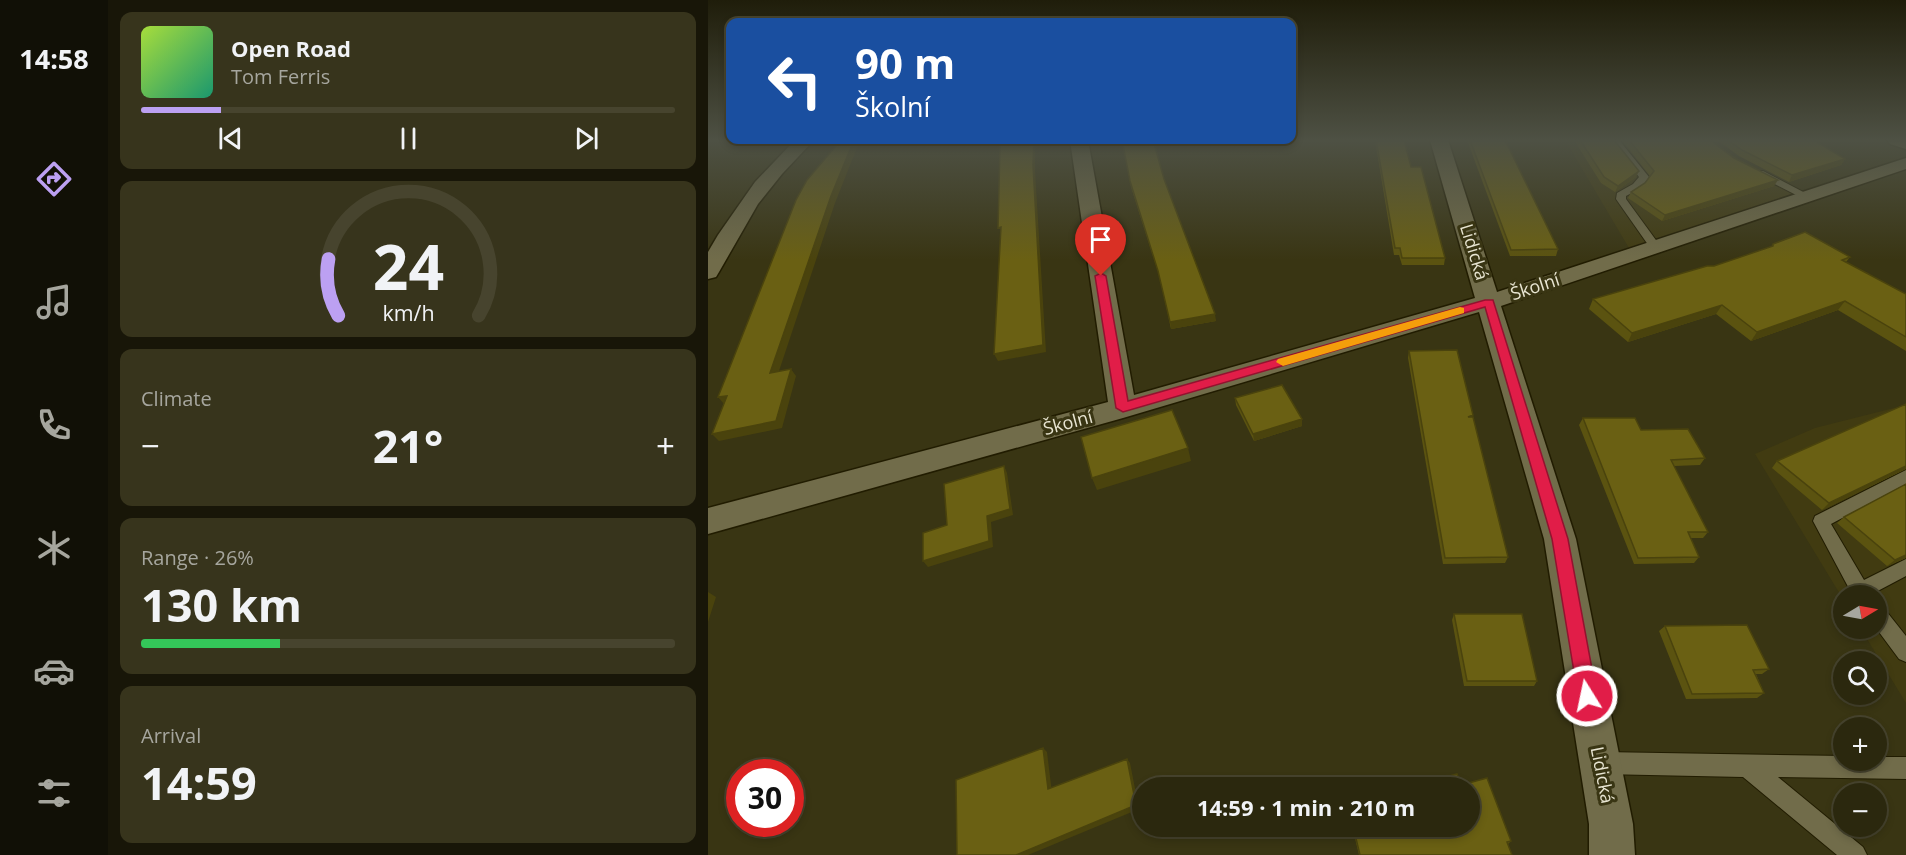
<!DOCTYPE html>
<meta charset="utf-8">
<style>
body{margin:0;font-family:"Open Sans",sans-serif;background:#37341c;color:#f1f3f6;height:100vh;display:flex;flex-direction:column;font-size:22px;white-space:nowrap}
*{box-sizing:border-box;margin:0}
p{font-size:20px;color:#a6a69e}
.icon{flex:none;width:33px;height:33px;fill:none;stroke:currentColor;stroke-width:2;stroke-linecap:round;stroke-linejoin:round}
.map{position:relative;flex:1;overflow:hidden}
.details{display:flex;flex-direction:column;gap:12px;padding:12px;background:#181608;width:600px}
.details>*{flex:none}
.banner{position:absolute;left:18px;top:18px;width:570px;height:126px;border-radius:12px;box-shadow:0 3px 9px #0003,0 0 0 2px #47442e;background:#1a4fa0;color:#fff;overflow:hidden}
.needle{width:39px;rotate:80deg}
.tools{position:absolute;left:1125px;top:585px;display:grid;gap:12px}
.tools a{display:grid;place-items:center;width:54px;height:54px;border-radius:50%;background:#2b280e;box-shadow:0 3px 9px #0003,0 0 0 2px #47442e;font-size:30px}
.speed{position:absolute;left:18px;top:759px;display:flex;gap:12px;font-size:30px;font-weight:700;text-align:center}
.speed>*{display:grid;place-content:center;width:78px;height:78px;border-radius:50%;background:#2b280e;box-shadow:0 3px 9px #0003,0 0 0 2px #47442e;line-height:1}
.speed .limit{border:9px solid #d22;background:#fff;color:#111}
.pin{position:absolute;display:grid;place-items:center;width:51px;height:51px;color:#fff;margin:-62px -26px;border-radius:50% 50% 50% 0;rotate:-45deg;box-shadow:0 0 6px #0007}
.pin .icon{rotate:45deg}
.me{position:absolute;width:66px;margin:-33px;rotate:350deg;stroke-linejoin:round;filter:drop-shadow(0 0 4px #0008)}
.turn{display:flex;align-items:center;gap:21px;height:126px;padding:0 30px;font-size:27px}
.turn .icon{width:78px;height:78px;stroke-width:2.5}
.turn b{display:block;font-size:42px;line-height:51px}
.big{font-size:45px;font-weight:700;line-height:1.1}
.details .widget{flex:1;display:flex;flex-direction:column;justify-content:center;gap:9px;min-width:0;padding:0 21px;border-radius:12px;background:#37341c}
.details .dial{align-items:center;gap:0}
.dial svg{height:156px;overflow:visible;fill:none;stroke:#47442e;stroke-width:7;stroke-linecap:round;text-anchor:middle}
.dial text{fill:#f1f3f6;stroke:none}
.song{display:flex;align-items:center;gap:18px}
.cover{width:72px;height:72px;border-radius:9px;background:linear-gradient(135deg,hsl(80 70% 55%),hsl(160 70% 35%))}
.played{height:6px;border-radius:3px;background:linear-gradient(90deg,#bca0f2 15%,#47442e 15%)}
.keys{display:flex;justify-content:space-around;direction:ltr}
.heat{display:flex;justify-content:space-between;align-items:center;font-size:33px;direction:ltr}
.charge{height:9px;border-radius:4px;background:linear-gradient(90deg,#34c759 26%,#47442e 0)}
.trip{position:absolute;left:424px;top:777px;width:348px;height:60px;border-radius:30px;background:#2b280e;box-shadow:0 3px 9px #0003,0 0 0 2px #47442e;font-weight:700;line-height:60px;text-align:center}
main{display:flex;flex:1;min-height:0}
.menu{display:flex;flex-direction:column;width:108px;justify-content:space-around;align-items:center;background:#111006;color:#a6a69e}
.menu .icon{width:42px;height:42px}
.menu .current{color:#bca0f2}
.menu b{font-size:27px;color:#f1f3f6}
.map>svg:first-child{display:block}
.built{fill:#413b11}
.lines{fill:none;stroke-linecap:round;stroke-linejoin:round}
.lane-casing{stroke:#211c00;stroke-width:2}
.street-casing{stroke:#211c00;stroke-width:3}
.lane{fill:#716c4a;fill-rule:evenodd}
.street{fill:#716c4a;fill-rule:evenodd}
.wall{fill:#5b5310}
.shaded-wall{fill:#4a430d}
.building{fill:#6a6013;stroke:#4a430d;stroke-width:1.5}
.route{fill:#e11d48;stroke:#92132f;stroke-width:1.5}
.slow{fill:#f59e0b}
.labels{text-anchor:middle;stroke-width:6;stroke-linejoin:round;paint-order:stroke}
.street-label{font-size:18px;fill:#e8e5d2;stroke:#393513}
</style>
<main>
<nav class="menu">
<b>14:58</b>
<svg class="icon current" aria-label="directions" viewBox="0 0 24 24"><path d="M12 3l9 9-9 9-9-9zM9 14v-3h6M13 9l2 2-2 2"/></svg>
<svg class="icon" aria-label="music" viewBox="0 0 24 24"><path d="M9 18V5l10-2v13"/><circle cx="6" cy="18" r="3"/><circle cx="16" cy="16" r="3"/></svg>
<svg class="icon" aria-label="phone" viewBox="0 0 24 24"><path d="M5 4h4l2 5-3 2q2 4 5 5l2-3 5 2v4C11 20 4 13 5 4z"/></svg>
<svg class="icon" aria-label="climate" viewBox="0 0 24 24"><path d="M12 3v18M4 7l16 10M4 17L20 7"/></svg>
<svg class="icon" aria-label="car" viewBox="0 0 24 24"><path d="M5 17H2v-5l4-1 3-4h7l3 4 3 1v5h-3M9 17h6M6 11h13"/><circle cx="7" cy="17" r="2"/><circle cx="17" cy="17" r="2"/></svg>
<svg class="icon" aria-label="filters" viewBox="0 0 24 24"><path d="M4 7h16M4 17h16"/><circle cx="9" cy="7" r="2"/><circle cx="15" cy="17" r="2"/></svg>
</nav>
<section class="details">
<div class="widget">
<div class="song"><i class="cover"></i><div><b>Open Road</b><p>Tom Ferris</p></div></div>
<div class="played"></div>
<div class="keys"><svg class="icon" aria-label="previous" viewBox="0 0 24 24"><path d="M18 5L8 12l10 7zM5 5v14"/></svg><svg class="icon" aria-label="pause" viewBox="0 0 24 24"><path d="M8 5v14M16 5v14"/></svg><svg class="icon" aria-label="next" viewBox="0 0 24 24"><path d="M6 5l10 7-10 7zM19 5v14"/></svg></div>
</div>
<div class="widget dial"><svg viewBox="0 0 100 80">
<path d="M14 69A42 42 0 1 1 86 69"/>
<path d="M14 69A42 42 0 0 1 9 40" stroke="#bca0f2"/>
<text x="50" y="56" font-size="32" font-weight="700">24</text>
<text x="50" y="72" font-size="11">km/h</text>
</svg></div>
<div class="widget"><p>Climate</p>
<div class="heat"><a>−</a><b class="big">21°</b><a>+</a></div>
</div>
<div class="widget"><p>Range · 26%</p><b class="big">130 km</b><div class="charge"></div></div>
<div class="widget"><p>Arrival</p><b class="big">14:59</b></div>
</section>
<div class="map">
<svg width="1198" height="855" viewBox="0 0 1198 855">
<rect width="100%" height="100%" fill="#393513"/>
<path class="built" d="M857,140H1004L1027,157L1093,191L921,248Z
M1198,405V703L1153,629L1168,628V596H1136L1135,599L1047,454L1107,428Z"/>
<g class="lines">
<g class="lane-casing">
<path id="lane" d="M902,140H911L941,177L933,188L918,196V199L953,247L951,249H943L908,199L909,193L925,184L931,177Z
M1049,171H1055L1103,196L1094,198L1049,175Z
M1198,470V484L1123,524L1156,580L1198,559V576L1164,594L1165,596H1145L1105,521L1107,516Z
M1168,604L1175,607L1198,636V662L1191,659L1168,628Z
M894,752L1136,756V760H1168V757H1198V779L1070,777L1155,847L1159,855H1129L1035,777L894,774L886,771L883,763L886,755Z"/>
</g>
<g class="street-casing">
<path id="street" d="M87,140H106L74,174L50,204L11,272L8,277L0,279V252L10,235L47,182Z
M362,140H380L426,395L767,298L722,140H740L789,292L1198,158V169L793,306L868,539L925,824L927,855H881V824L836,539L771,312L415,418L0,534V508L400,402Z
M1179,140H1198V149L1182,144Z"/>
</g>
<use href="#lane" class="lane"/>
<use href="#street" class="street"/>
</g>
<path class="wall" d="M415,140H446L456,179L508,321L463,329L452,278L423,187L415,145Z
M667,140H696L703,167L737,258L736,265H694L691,255H686Z
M759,140H797L850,249L848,256H802Z
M866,140H906L928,177L907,192L893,183Z
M914,140H1002L1066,186L954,221L920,198L923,192L937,183L942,176Z
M1009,140H1106L1137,159L1133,165L1081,182L1031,156Z
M1065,244L1142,257L1138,262L1198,294V351L1130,310L1043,341L1008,314L920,342L881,309L885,299L1006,266L1063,247Z
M701,351L765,415L764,417L800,557L797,563L735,564L700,358Z
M527,398L594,419V426L546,441L528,405Z
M1198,404V469L1114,510L1064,468L1069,461Z
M875,418L933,430L997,458L992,465L966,466L1000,532L995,538H982L991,557L986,563L926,564L871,425Z
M1198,484V558L1179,566L1129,523L1136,517Z
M746,614L829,681L826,686H756L744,620Z
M957,626L1061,669L1054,674H1048L1056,693L1049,698L978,699L951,631Z
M753,785L803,841L800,844L804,855H651L644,826H762Z"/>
<path class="shaded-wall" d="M146,140H152L127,203L68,380L62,373L123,196Z
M326,140H330L327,148V171L338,352L290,361L286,354L325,165Z
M1137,159L1133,165L1081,182L1084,175Z
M931,171L928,177L907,192L910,186Z
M1070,180L1066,186L954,221L957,215Z
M1137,301L1130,310L1043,341L1049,332Z
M1014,305L1008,314L920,342L924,333Z
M507,314L508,321L463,329L462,322Z
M83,369L88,376L74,428L11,441L4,434Z
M19,396L16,404L10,397Z
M594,419V426L546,441L545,434Z
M480,448L483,461L389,490L384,478Z
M296,466L299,473L305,515L283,522L285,547L220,567L215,561L279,516Z
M1198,466V469L1114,510L1121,503Z
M1198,555V558L1179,566L1187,560Z
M0,592L8,597L0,622Z
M335,748L339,752L344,793L340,789Z
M419,759L422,763L431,809L320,855H308Z"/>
<path class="building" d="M133,140H146L123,196L62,373L83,369L68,421L4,434L19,396L10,397L88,200L99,180Z
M295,140H326L325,165L335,345L286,354L293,227L290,228L292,146Z
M415,140H445L456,179L507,314L462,322L450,271L422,181L415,145Z
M668,140H696L703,167H713L737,258H694L692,248H687Z
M762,140H797L850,249L803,250Z
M872,140H906L931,171L910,186L896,177Z
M921,140H1002L1026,158L1070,180L957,215L923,192L937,183L946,171Z
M1020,140H1106L1137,159L1084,175L1034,150Z
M1097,232L1142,257L1134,260L1198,294V337L1137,301L1049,332L1014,305L924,333L885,299L999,266H1006L1065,246V244Z
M749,350L765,415L760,417H765L800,557L737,558L701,351Z
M574,385L594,419L545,434L527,398Z
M1198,404V466L1121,503L1069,461Z
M464,410L480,448L384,478L373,437Z
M875,418H927L933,430L980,429L997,458L963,460L1000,532H980L991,557L930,558Z
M296,466L302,509L279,516L281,541L215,561V533L239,525L236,484Z
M1198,484V555L1187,560L1136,517Z
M746,614H814L829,681H759Z
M1039,625L1061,669L1045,670L1056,693L984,694L957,626Z
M335,748L340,789L419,759L428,805L308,855H249L248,780Z
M749,774L753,785L779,778L803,841L799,842L804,855H652L645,826H762V788H698Z"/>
<linearGradient id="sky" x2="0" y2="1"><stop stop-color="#1f1d0a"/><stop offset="0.54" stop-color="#4e5144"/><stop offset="1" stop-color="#4e5144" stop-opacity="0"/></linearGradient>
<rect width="1198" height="260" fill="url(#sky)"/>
<path class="route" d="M393,273L398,276L420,401L777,300H785L860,539L889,696L886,703L879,705L873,703L870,696L844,539L777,307L415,412L408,408L387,276Z"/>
<path class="slow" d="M752,307L756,308V313L575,366L568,362L570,359Z"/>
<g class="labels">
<g class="street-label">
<text transform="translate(766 252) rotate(73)" y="6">Lidická</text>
<text transform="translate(827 287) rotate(-18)" y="6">Školní</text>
<text transform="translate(360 423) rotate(-15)" y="6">Školní</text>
<text transform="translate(894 775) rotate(79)" y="6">Lidická</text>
</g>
</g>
</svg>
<div class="tools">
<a><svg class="needle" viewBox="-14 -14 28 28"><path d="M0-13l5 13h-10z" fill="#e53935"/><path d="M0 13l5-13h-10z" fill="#a6a69e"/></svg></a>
<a><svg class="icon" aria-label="search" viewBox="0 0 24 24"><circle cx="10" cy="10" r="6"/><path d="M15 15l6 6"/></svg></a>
<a>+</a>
<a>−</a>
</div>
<div class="speed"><div class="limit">30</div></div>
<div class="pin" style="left:393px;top:276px;background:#d93025"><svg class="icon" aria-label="arrive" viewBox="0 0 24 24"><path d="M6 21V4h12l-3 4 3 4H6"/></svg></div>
<svg class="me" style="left:879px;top:696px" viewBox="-20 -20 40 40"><circle r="17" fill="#e11d48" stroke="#fff" stroke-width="3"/><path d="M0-11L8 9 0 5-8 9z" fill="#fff"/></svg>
<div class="trip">14:59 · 1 min · 210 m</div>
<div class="banner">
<div class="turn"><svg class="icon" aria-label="left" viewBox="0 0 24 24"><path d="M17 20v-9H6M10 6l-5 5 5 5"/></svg><div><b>90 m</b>Školní</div></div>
</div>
</div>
</main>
